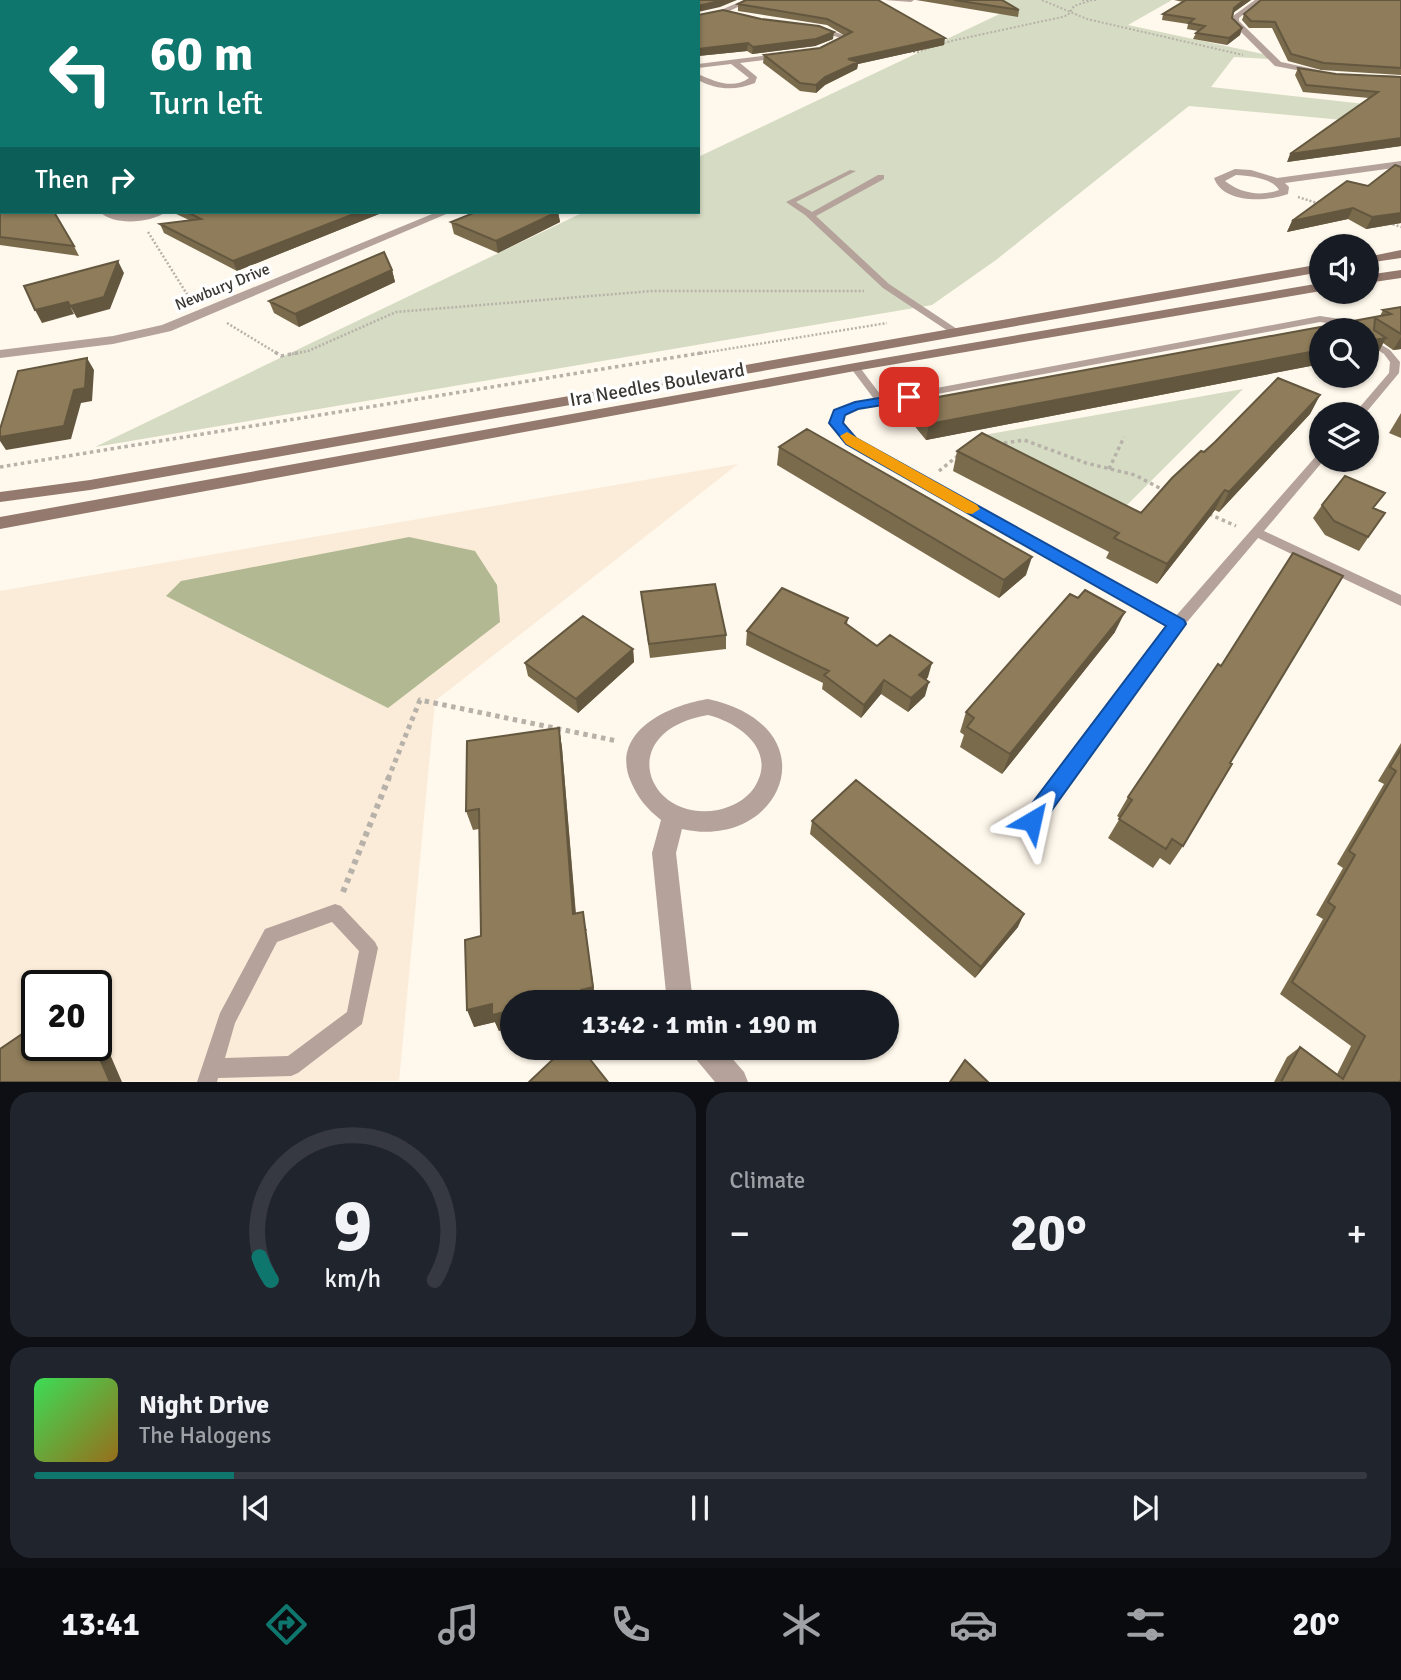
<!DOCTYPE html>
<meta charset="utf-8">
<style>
body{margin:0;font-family:Signika,sans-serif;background:#20242c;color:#f1f3f6;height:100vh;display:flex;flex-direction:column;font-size:26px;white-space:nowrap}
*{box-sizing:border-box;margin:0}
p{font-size:23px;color:#9ea1a6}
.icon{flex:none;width:38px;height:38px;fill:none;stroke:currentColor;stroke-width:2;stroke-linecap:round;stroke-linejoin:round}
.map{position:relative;height:1082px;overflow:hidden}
.details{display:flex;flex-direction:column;gap:10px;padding:10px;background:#0d0f14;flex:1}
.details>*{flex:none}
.banner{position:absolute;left:0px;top:0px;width:700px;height:214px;box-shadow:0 2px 5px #0004;background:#0f766e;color:#fff;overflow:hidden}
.buttons{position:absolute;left:1309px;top:234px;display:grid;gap:14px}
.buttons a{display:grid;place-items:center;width:70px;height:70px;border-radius:50%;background:#171b24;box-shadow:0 2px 5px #0004;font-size:35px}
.speed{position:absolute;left:21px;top:970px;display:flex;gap:14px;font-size:35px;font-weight:700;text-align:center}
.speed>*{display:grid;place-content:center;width:91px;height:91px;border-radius:50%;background:#171b24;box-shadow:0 2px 5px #0004;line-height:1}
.speed .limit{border:4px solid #111;border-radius:10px;background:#fff;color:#111}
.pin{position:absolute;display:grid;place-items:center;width:60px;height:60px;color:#fff;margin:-30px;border-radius:14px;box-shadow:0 4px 10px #0006}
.me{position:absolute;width:77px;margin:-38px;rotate:36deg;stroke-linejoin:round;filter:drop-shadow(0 0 5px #0008)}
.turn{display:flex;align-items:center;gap:24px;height:147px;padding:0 35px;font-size:32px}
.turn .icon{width:91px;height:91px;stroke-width:2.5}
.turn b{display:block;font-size:49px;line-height:60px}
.then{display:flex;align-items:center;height:66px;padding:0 35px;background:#0003;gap:14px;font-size:26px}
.big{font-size:52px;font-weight:700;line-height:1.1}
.details .widget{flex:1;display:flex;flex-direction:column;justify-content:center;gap:10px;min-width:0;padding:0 24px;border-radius:21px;background:#20242c}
.details .dial{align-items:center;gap:0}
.dial svg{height:182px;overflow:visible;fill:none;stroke:#363941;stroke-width:7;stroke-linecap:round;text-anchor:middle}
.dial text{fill:#f1f3f6;stroke:none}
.song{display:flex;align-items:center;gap:21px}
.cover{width:84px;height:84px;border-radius:10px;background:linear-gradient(135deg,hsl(130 70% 55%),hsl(40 70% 35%))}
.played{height:7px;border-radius:4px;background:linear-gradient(90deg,#0f766e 15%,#363941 15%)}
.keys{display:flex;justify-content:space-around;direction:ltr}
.heat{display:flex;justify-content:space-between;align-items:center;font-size:38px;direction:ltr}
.details .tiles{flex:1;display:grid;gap:10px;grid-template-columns:1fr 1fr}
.widget:last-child{grid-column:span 2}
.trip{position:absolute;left:500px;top:990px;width:399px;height:70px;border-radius:35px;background:#171b24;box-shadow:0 2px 5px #0004;font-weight:700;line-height:70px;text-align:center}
.tabs{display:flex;height:112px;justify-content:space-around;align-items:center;background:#090b0e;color:#9ea1a6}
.tabs .icon{width:49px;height:49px}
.tabs .on{color:#0f766e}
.tabs b{font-size:32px;color:#f1f3f6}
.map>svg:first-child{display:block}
.commercial{fill:#fbecd9;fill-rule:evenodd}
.green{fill:#d6dbc3}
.forest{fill:#b1b892}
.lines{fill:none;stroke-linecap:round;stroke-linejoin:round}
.path-far4{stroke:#b7b2a9;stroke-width:2;stroke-dasharray:2 2;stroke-linecap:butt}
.path-far3{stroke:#b7b2a9;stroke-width:2.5;stroke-dasharray:2 2;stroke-linecap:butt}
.path-far2{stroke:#b7b2a9;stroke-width:3.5;stroke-dasharray:3.5 3.5;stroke-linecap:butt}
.path-far1{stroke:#b7b2a9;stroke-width:5;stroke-dasharray:4.5 4.5;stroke-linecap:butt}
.path{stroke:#b7b2a9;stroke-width:6;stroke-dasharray:5 5;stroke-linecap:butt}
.lane{fill:#b4a29b;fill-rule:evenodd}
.street{fill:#b4a29b;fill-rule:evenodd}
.secondary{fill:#93796e;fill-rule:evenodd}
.wall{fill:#7a6b4d}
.shaded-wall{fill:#63573f}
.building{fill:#8e7c5a;stroke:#63573f;stroke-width:2}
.route{fill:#1a73e8;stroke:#114b97;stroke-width:2}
.slow{fill:#f59e0b}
.labels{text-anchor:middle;stroke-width:7;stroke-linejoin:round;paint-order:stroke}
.far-street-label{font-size:16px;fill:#3a3833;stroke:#fff}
.street-label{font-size:19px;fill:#3a3833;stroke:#fff}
</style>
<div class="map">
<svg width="1401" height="1082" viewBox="0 0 1401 1082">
<rect width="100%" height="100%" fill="#fff8ec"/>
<path class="commercial" d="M738,464L435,701L399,1081L0,1082V591ZM37,985H96V1045H37Z"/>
<path class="green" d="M993,0H1172L1128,25L1263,54L1269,59L1234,57L1211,87L1401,108L1343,120L1189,106L996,260L932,305L95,447L584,212H698V157L1008,10Z
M1243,389L1120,512L978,436Z"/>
<path class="forest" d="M409,537L475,551L497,585L500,622L388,708L166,596L181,581Z"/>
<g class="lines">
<path class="path-far4" d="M1042,0L1087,19L1243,55
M1082,0H1096
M905,52H918L951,41L1062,17L1068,15L1074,6L1092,0"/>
<path class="path-far3" d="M1298,197L1320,204
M1389,223L1401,227
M148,232L190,299
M227,323L278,354
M292,354L308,351L396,312L652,291H864
M697,354L887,323"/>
<path class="path-far2" d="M275,352L281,356L302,352
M997,444L1024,440L1086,463L1135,475L1167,492
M0,467L707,352
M1109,469L1124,437
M939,471L960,454
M1209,514L1236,526"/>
<path class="path-far1" d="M388,779L420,700L617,741"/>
<path class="path" d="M343,892L389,777"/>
<path class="lane" d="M850,170L856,171L796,202L812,212L878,175H884V179L816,216L889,284L957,329V333H951L883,288L805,215L786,202Z
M1320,316L1340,319L1357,331C1344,331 1334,323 1320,322L858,409L844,415L841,423L855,439L1175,617L1317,455L1321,454V460H1324L1264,531L1401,595V606L1258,538L1182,628L1038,826L1032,828L1026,826L1024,821L1026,816L1169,625L847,443L831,423L834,413L851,404L874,399L850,367L852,365H858L883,398Z
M1367,336L1390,350L1400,362L1399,373L1364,415H1353L1389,373L1390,362L1384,354L1367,343Z
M335,904L341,906L375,942L378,948L362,1024L298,1073L291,1076L218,1078L217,1082H197L220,1013L265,929ZM332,922L359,951L347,1012L288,1056L225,1058L235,1023L277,942Z"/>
<path class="street" d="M744,0H753L725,13L698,19V15L721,10Z
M885,0H914L911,2Z
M1255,0H1262L1239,18V21L1281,62L1323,71V75L1275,66L1233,24V16Z
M809,25H815L849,37L844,46L826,51V47L838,42L841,38L809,29Z
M787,53L790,57L740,63L757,77L755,83C735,91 717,90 698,80V74C714,81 733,90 749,78L731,64L698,68V64Z
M1401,161V167L1285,183L1289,187L1288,194C1267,202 1223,204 1214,178L1235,169L1251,170L1277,178ZM1236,175C1250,176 1272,178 1279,190C1260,197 1240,193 1225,181Z
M100,212L125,214L166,212C150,223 114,226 100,212Z
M437,212H451L171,331L113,344L0,358V350L113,336L162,325Z
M708,699C834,727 782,852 682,829L676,853L693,1003H667L652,853L661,820C647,809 638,798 631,782C609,732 669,705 708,699ZM708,715C740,723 778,751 754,788C746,800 731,807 718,810C646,823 613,731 708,715Z
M691,1048H723L744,1072L748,1082H715L695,1058Z"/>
<path class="secondary" d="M1401,250V258L1367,263V257Z
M1321,264V272L90,490L0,502V492L90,480Z
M1401,270V278L1367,283V275Z
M1321,283V291L855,371L0,529V517L855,363Z"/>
</g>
<path class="wall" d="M0,0L2,2V212L74,246L79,256L0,245Z
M746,0L944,45L858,64L857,69L825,85L816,93L800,91L763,63L764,55L820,48L845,36L827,25L738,11V4Z
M916,0H1002L1019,10L1018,17Z
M1174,0H1251L1233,13L1232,18L1242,28L1240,35L1227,45L1193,39L1196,33L1198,31L1187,29L1188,24L1162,20L1163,14L1183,2Z
M1401,0V75L1321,70L1288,61L1272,28H1249L1242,20L1244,14Z
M698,15L833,39L815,46L752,54L747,51L698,56Z
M1298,68L1336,74L1401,76V146L1287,162L1369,98L1303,92L1295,75Z
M1401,167V223L1366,229L1348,219L1287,232L1292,221L1368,186Z
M172,212H384L237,271L164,233L160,224L189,220Z
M476,212H558L560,222L498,253L454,234L451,222Z
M392,270L395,282L299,327L274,313L269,301Z
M1401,307V349L1393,350L1383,343L1378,353L926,440L908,418L911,402L1380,316L1383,310Z
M1320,395L1310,414L1219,512L1215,510L1157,584L1106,558L1109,552L953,471L957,451L1141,513L1204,452Z
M1401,413V438L1389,433Z
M779,447L1026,575L999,598L777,465Z
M1322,505L1374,508L1385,513L1359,551L1325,535L1313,518Z
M641,592L726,635V649L650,658Z
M1078,598L1115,632L1002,774L960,747L964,735L960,732L966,712Z
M848,618L847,624L877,646L928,677L926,680L925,696L908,712L881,694L861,718L822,689L823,683L746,645L747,631Z
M633,649L634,662L578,713L528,676L525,663Z
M559,728L562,748L576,914L587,930L499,1031L495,1022L474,1027L481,936L479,829L473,830L466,811Z
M1401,743V1079L1400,1082H1274L1287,1057L1300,1047L1337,1074L1351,1046L1280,994L1323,919L1316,915L1343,868L1337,864L1384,784L1378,781Z
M1230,763L1183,846L1170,865L1160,858L1153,868L1108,838L1120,818L1117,816L1128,797Z
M812,821L1018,927L975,978L810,834Z"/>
<path class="shaded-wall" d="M244,0H263V2H233Z
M723,0H737L720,7L698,12V6Z
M1244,0H1251L1231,14L1234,8Z
M1242,28L1240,35L1227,45L1229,38Z
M834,32L833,39L815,46L752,54L753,47Z
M945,38L944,45L858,64L857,69L825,85L816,93V85L848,59Z
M748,43L747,51L698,56V49Z
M1401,138V146L1287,162L1290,154Z
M1353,208L1348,219L1287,232L1292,221Z
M359,212H384L237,271L233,261Z
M557,212H558L560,222L498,253L496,241Z
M1401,213V223L1366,229L1372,217Z
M118,261L124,273L110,309L77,318L70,306Z
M392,270L395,282L299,327L295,314Z
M68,302L74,314L42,323L35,310Z
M1401,337V349L1393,350Z
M1386,338L1378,353L1367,355V341Z
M1321,350V364L926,440L929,424Z
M87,358L94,370L92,401L81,403L71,439L6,450L0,441V437L74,390Z
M1320,395L1310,414L1219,512L1229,492Z
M1225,490L1215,510L1157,584L1167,564Z
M1032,557L1026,575L999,598L1004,580Z
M1125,612L1115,632L1002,774L1010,754Z
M633,649L634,662L578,713L576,699Z
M932,663L928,677L916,689L919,675Z
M884,680L881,694L861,718L864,705Z
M929,682L925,696L908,712L911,698Z
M559,728L562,748L577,932L573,914Z
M583,912L596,1003H546L581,990Z
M1024,914L1018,927L975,978L981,967Z
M492,1004L513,1010V1028L499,1031L495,1022L474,1027L467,1010Z
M96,1022L122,1082H110L94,1045H96Z"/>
<path class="building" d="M0,0H244L233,2H2V212H54L74,246L0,237Z
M262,0H643L645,2H258Z
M657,0H723L698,6V2H654Z
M746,0H878L945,38L848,59L858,62L825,77L816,85L800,83L764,55L820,48L852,32L827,19L738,4Z
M954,0H1002L1019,10Z
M1186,0H1244L1234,8L1232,18L1242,28L1229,38L1196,33L1205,26L1189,23L1194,19L1163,14Z
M1261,0H1401V68L1324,63L1291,54L1275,22L1251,21L1244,14Z
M723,10L761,19L819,26L834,32L816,39L753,47L748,43L698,49V15Z
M1298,68L1336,74L1401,77V138L1290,154L1378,92L1306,85Z
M1395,165L1401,167V213L1372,217L1353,208L1292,221L1347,181L1368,186Z
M187,212H359L233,261L160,224L201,219Z
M476,212H557L496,241L451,222Z
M384,252L392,270L295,314L269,301Z
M118,261L104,297L70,306L68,302L35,310L24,286Z
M1401,307V334L1375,318L1374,330L1386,338L1367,341V331H1321V350L929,424L911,402L1391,314L1383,310Z
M87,358L85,388L74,390L64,426L0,437V429L18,371Z
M1278,378L1320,395L1229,492L1225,490L1167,564L1114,538L1119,533L957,451L982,433L1141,513L1172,478L1201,451L1204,452L1215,442Z
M807,429L1032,557L1004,580L779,447Z
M1345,476L1385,493L1373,508L1385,513L1368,537L1334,521L1322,505Z
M1293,553L1343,576L1230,763L1232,764L1183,846L1172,839L1166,849L1119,819L1132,800L1128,797L1218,664L1221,666Z
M715,584L726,635L649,644L641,592Z
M782,588L848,618L845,623L877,646L890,635L932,663L919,675L929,682L911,698L884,680L864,705L824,675L829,671L747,631Z
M1085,590L1125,612L1010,754L967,727L974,718L966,712L1070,594L1078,598Z
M583,616L633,649L576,699L525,663Z
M559,728L573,914L583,912L593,987L581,990L582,995L546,1003H513V1010L492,1015V1004L467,1010L465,940L481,936L479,809L466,811L467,741Z
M1401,749V1079L1400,1082H1281L1300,1047L1343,1079L1365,1036L1292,982L1335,907L1328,902L1355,855L1349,851L1396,771L1390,767Z
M856,780L1024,914L981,967L812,821Z
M37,1024V1045H94L110,1082H0V1049Z
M565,1048H581L608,1082H529Z
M965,1060L988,1082H950Z"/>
<path class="route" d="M909,393L915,397L913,400L858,409L845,415L843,423L856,438L1184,620L1186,624L1039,828L1032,830L1024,828L1021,821L1024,814L1166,626L846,444L829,423L834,410L855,402Z"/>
<path class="slow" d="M847,432L977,505L980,509L972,514L966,513L846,444L840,436Z"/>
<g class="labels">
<g class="far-street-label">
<text transform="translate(222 286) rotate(-22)" y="6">Newbury Drive</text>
</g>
<g class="street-label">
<text transform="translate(657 384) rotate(-10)" y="7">Ira Needles Boulevard</text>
</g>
</g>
</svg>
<div class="buttons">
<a><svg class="icon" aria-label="sound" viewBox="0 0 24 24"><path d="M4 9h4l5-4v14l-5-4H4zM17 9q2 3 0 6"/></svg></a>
<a><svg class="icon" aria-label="search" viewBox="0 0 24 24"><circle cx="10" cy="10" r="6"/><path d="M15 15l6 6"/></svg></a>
<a><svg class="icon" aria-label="layers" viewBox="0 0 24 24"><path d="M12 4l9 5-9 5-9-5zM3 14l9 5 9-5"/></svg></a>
</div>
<div class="speed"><div class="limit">20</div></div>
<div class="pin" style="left:909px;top:397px;background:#d93025"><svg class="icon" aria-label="arrive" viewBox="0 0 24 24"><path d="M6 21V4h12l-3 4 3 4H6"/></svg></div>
<svg class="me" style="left:1032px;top:821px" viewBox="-20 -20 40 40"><path d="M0-17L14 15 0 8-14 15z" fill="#1a73e8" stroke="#fff" stroke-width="4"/></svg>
<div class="trip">13:42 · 1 min · 190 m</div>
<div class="banner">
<div class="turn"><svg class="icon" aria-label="left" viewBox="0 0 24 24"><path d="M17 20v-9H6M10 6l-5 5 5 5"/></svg><div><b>60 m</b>Turn left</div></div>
<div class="then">Then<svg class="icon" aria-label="right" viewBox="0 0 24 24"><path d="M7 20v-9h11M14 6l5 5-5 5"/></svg></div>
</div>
</div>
<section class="details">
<div class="tiles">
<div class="widget dial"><svg viewBox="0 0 100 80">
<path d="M14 69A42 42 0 1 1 86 69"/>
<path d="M14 69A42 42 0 0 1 9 59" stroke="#0f766e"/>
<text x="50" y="56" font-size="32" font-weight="700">9</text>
<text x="50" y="72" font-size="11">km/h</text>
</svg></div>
<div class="widget"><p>Climate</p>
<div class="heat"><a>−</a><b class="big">20°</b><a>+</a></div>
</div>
<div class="widget">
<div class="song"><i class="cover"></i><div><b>Night Drive</b><p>The Halogens</p></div></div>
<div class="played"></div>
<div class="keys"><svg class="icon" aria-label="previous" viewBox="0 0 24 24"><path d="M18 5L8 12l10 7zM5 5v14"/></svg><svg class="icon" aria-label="pause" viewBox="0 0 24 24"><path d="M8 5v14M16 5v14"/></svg><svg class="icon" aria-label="next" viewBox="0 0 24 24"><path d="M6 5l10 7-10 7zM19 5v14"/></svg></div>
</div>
</div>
</section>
<nav class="tabs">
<b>13:41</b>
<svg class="icon on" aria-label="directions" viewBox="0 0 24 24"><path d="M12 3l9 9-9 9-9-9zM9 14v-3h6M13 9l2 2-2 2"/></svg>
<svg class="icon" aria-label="music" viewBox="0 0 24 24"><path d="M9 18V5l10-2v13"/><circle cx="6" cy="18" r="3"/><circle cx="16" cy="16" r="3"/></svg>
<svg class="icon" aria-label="phone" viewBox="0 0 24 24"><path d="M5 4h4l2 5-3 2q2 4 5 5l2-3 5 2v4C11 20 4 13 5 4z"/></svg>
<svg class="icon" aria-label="climate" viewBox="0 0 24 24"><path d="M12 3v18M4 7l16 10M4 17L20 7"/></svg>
<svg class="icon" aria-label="car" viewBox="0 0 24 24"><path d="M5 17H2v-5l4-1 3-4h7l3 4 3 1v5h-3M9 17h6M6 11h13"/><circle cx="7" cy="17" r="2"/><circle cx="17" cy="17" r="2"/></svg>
<svg class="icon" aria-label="filters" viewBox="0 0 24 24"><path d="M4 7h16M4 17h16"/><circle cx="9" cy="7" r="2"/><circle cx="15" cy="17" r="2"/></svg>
<b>20°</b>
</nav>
